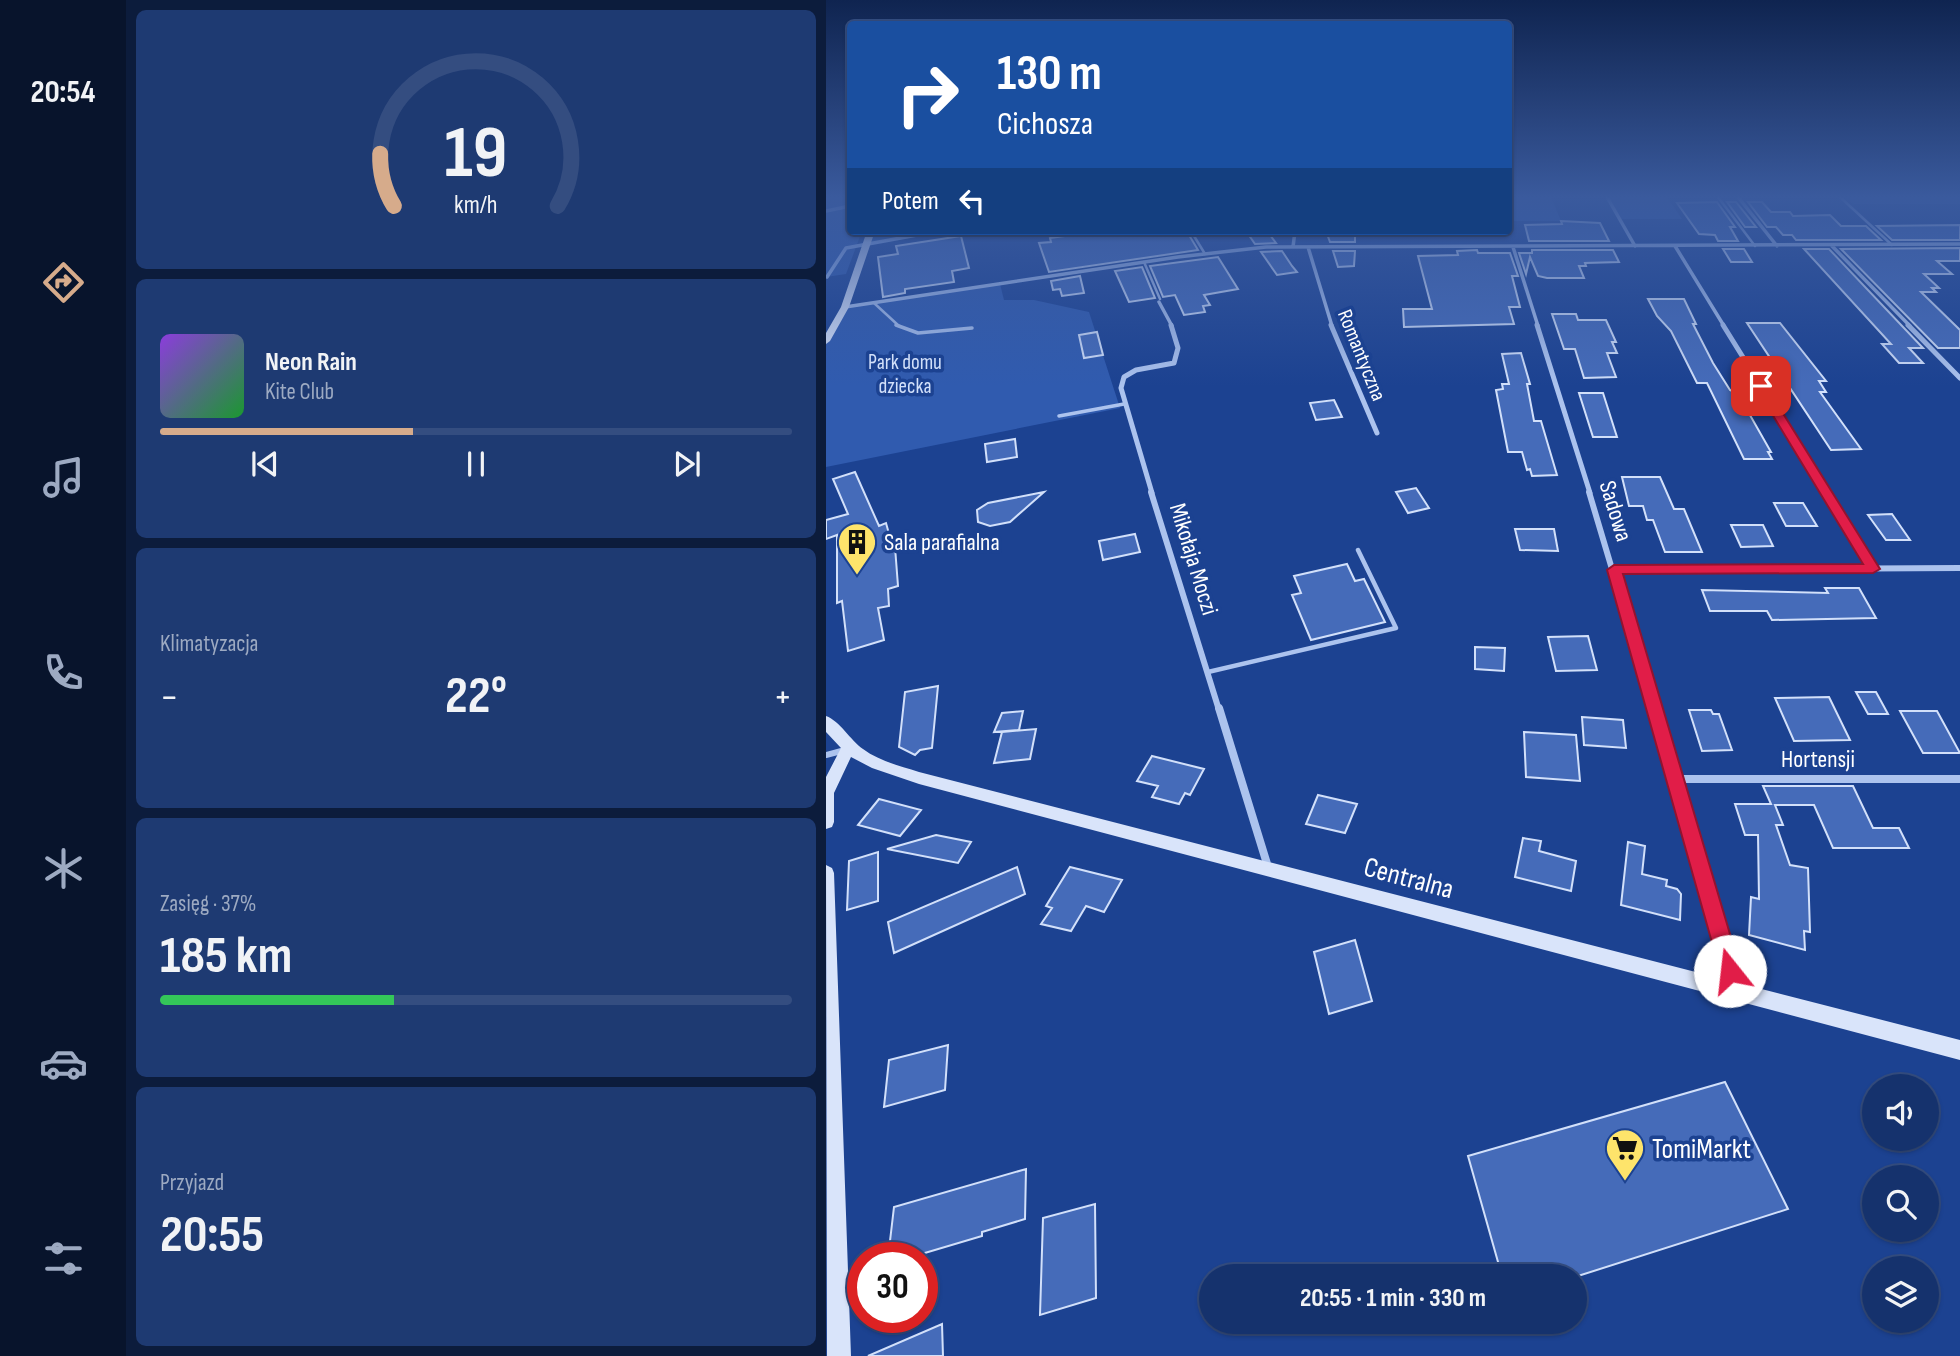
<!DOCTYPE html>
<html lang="pl">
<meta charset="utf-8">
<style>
body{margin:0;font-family:"Sofia Sans Condensed",sans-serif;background:#1e3a72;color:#f1f3f6;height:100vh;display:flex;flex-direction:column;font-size:26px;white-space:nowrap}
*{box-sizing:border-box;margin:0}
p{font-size:23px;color:#9daac2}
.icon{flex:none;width:38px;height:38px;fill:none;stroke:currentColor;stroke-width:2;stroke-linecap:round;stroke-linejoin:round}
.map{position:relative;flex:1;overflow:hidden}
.details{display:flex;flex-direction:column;gap:10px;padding:10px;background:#0c1c3c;width:700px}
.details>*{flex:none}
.hud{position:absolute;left:21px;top:21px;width:665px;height:214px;border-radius:7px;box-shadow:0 2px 5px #0004,0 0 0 2px #344d80;background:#1a4fa0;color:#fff;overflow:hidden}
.fabs{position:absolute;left:1036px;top:1074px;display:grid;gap:14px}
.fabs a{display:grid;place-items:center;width:77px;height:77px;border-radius:50%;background:#15326d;box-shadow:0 2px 5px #0004,0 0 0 2px #344d80;font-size:35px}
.speed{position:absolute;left:21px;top:1242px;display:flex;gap:14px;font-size:35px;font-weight:700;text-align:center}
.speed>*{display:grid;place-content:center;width:91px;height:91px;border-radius:50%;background:#15326d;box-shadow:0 2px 5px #0004,0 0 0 2px #344d80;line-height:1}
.speed .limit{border:10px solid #d22;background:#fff;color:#111}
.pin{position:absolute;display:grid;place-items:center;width:60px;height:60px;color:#fff;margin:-30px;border-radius:14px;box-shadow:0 4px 10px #0006}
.me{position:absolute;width:77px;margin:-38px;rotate:344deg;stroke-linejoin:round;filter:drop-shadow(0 0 5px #0008)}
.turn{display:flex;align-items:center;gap:24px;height:147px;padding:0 35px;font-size:32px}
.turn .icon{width:91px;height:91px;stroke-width:2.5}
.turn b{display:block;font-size:49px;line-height:60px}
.then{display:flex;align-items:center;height:66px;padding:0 35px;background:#0003;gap:14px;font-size:26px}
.big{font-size:52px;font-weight:700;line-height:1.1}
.details .tile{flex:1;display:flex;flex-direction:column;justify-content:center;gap:10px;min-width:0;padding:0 24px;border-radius:10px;background:#1e3a72}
.details .dial{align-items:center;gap:0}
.dial svg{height:182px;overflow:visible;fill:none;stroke:#344d80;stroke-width:7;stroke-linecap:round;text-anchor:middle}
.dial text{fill:#f1f3f6;stroke:none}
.song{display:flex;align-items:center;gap:21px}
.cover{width:84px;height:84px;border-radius:10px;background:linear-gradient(135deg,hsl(270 70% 55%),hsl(130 70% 35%))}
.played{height:7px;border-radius:4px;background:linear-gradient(90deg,#d6ab8b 40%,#344d80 40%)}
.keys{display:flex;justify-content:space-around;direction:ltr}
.heat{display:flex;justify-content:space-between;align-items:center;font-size:38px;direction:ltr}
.charge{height:10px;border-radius:5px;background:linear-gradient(90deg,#34c759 37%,#344d80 0)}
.trip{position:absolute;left:373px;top:1264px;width:388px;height:70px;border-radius:35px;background:#15326d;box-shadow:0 2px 5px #0004,0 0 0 2px #344d80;font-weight:700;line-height:70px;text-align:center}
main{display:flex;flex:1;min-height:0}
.tabs{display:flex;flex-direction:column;width:126px;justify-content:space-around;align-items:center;background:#08142c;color:#9daac2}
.tabs .icon{width:49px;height:49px}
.tabs .selected{color:#d6ab8b}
.tabs b{font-size:32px;color:#f1f3f6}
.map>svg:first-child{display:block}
.green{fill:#305baf}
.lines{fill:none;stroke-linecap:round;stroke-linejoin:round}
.stream{stroke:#a0bcf0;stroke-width:3.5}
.building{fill:#456bb9;stroke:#d2e0fa;stroke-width:2}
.lane-far3{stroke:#acc3ee;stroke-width:2.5}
.lane-far2{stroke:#acc3ee;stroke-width:3.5}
.lane-far1{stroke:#acc3ee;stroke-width:4.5}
.lane{stroke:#acc3ee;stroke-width:6}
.street-far3{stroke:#acc3ee;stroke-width:3.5}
.street-far2{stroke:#acc3ee;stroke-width:5}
.street-far1{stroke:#acc3ee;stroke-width:6}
.street{stroke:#acc3ee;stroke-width:8}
.secondary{fill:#d9e4fa;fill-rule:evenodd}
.route{fill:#e11d48;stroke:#92132f;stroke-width:2}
.labels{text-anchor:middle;stroke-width:7;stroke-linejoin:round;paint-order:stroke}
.far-street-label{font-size:21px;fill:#fff;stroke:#1c4291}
.far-park-label{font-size:21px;fill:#d2e0fa;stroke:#1c4291}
.street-label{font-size:24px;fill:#fff;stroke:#1c4291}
.poi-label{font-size:24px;fill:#fff;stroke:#1c4291;text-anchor:start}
.near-street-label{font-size:28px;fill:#fff;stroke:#1c4291}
.near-poi-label{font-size:28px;fill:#fff;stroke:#1c4291;text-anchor:start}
</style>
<main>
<nav class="tabs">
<b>20:54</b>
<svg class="icon selected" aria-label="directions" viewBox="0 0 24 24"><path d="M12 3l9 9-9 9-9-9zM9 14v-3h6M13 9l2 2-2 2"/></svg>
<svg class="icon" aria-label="music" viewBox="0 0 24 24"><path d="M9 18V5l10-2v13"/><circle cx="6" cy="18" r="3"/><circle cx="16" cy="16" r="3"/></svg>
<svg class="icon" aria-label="phone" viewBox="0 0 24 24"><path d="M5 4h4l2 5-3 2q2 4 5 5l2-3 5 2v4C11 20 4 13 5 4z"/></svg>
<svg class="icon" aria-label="climate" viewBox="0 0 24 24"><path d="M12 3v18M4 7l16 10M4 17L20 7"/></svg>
<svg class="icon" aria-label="car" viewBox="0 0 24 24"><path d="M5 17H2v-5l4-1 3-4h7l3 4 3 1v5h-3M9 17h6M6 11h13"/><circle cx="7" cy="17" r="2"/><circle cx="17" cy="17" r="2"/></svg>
<svg class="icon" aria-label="filters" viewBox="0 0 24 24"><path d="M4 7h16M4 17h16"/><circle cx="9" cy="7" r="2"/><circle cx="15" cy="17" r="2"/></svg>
</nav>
<section class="details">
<div class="tile dial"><svg viewBox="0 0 100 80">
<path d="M14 69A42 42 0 1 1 86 69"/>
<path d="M14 69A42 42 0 0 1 8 46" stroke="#d6ab8b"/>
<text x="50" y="56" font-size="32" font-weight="700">19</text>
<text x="50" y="72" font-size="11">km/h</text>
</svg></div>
<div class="tile">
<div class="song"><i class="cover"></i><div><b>Neon Rain</b><p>Kite Club</p></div></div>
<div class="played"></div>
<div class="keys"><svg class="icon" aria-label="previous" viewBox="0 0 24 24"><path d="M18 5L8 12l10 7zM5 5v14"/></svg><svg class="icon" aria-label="pause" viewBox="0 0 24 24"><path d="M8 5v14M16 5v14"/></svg><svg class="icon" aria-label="next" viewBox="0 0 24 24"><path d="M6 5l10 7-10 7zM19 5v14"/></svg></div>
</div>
<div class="tile"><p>Klimatyzacja</p>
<div class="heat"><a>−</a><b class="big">22°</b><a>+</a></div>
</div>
<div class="tile"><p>Zasięg · 37%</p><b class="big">185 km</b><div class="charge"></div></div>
<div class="tile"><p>Przyjazd</p><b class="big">20:55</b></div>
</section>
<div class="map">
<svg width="1134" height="1356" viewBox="0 0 1134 1356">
<rect width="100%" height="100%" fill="#1c4291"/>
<path class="green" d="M0,197H24V231H36L20,274L0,277Z
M683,197H725L735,221H683Z
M783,197H841L856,219H795Z
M1019,197H1134V204H1027Z
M45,231H126L40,245Z
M174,284L178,300H208L263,312L294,408L0,467V341L19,307Z"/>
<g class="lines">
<path class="stream" d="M0,211L24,206
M1,277L20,248L113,231"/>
</g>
<path class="building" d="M891,202L909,227H904L912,241H892L889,235L873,234L851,203Z
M901,202H910L930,227H919Z
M922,202H936L945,212H964L967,216L1004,215L1015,226H1040L1055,240H970L966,235H957L950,227H941Z
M735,221L774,223L783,241H703L699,225L736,224Z
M1134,225V240H1066L1051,226Z
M276,231H286L287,234L354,232L363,235L372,250L223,272L213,243L225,242L224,238Z
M420,231H441L450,243L429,244Z
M500,231H529V242H504Z
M135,236L143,268L126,271L128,282L79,289V293L57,297L52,257L72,254L70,246Z
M1134,248V261H1111L1126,274H1098L1113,288H1106L1110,292H1095L1134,330V348H1112L1015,249Z
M897,249H918L926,262H905Z
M978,249H1003L1097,348H1083L1097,363H1073L1056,344H1065Z
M651,250L652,253H684L692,276H686L694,307H683L688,324L578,327L577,309H606L592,256L632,255L631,251Z
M706,250H787L793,262L759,263L760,266H753L758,278H721L712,276L704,257L700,274L693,253H706Z
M456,251L466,266L471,272L451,275L435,252Z
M507,251H529L528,266L512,267Z
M392,257L412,289L378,295L384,305L377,306L379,312L358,315L349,295L337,297L324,266Z
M316,267L329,298L303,302L289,271Z
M254,276L258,293L236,296L234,289L227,290L225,281Z
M822,299H858L870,324H867L887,363L904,390L912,394L945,452H942L946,459H918L881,383H871L845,331L831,316Z
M726,314H750L752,320H780L790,342H786L791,353H781L790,377L758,378L749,349H738Z
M921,323H954L1000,381H993L1000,392H994L1035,449L1005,450Z
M271,332L277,355L258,358L253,335Z
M695,353L704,384H701L708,421H715L731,475L706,476L704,469L701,470L696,452H682L670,390L677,389L676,384H683L676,354Z
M753,393H777L791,437H767Z
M508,400L516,417L490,420L484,403Z
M189,439L191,457L161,462L159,444Z
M29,472L53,526L60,523L67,548L69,547L72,586L62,589L63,606L52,608L58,640L22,651L16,601L11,603V535L0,539V520L22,514L7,479Z
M796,477H834L848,509H858L876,552H839L827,520H821L817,506H803Z
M590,488L603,508L582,513L570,492Z
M218,492L184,522L164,526L152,522L151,510L162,503Z
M948,503H977L991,526H960Z
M1066,514L1084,540H1060L1042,515Z
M905,525H937L947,546L915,547Z
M689,529H728L732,551L694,550Z
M309,534L314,552L277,560L273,541Z
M521,564L529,581L538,579L559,622L485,640L466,595L475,593L468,576Z
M999,588H1033L1050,618L946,620L941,611H884L876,590L1002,593Z
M762,636L771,670L730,671L722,637Z
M649,647L679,648L678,671L649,669Z
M112,686L106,748L94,750L89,755L73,747L79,692Z
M1030,692H1050L1062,714H1042Z
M1003,697L1024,740L968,741L949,698Z
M863,710H885L887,714H893L906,750L876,751Z
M197,711L193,730L168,732L176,713Z
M1074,711H1111L1134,753H1097Z
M756,717L797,720L800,748L758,745Z
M210,729L204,759L168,763L176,732Z
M698,732L750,735L754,781L700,777Z
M326,756L378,769L364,795L359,793L353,804L326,797L332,786L311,781Z
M937,786H1027L1047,828H1073L1083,848H1007L988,805H949L957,825H950L964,865L982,868L984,932L978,931L979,950L923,935L925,897L933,899L932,835H919L909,804H945Z
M492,795L531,804L519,833L480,824Z
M53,799L95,810L74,836L32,825Z
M110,835L145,842L132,863L61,849Z
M697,838L715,841L713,851L750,861L745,891L689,877Z
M802,842L819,846L816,874L841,880L840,886L851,889L855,894L854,920L795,905Z
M52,852V901L21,910L23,861Z
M191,867L199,894L68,953L62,922Z
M244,867L296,880L278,912L260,906L245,931L215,924L226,908L220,906Z
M529,940L546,1001L503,1014L488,952Z
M122,1045L119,1090L58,1107L63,1060Z
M899,1082L962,1209L752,1276H676L642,1156Z
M200,1169L199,1219L156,1232V1236L82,1258H62L68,1207Z
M269,1204L270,1298L214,1315L217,1218Z
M116,1324L117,1356H42Z"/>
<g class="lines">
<path class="lane-far3" d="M892,197L929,246
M1014,197L1066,245
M365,231L379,254
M318,262L334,299
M48,303L73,326"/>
<path class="lane-far2" d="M70,325L92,333L146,328
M233,416L298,404"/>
<path class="lane-far1" d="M382,672L570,628L532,550"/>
<path class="lane" d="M0,755L19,750"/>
<path class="street-far3" d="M781,197L809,246
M912,197L951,246
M849,246L898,326
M1006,246L1084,326
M467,247L469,231
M482,247L506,326
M687,247L712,326
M333,302L346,326
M19,307L352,257L440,247L1134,244"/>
<path class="street-far2" d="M505,325L551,433
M711,325L764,493
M897,325L1001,493
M1082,325L1134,378
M326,493L295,388L298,377L310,370L348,363L352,348L345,325"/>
<path class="street-far1" d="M325,492L393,710
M763,492L828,710
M1000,492L1047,569
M788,570L1134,568"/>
<path class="street" d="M393,708L442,867
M828,708L909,990
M850,779H1134"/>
<path class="secondary" d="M41,231H49L23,307L4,341L0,344V333L15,307Z
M0,716C14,721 24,740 37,749C53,761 74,766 93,772L1134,1040V1060L93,784L46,768L25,757L8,793V822L6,827L0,829V777L15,748L0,732Z
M0,865L6,868L8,873L25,1356H1Z"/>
</g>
<linearGradient id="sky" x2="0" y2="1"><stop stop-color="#0f2450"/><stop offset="0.51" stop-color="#3a5a9d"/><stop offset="1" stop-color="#3a5a9d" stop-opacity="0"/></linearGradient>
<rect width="1134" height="386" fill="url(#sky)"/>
<path class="route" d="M931,384L940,386L1054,569L1047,573L797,574L915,971L912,978L904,981L897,978L894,971L781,570L788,565L1037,564L929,386Z"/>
<defs>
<g id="building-pin" transform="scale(2.0125)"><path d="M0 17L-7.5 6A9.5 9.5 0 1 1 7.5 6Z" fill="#fee46b" stroke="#1c4291"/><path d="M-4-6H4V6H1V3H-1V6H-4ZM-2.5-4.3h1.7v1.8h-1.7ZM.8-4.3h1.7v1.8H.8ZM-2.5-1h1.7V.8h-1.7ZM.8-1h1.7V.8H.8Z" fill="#111"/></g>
<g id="supermarket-pin" transform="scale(2.0125)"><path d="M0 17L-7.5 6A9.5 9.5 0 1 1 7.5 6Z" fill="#fee46b" stroke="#1c4291"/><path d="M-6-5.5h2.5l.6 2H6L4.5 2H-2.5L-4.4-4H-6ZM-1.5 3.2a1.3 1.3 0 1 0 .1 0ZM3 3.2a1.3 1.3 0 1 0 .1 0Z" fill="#111"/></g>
</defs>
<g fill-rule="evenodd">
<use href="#building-pin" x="31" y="542"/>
<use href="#supermarket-pin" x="799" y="1148"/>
</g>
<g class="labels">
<g class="far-street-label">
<text transform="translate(536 355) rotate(68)" y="7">Romantyczna</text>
</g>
<g class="far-park-label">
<text x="79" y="369">Park domu<tspan x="79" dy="24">dziecka</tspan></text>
</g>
<g class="street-label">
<text transform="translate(790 511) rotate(73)" y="8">Sadowa</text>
<text transform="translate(368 559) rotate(73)" y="8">Mikołaja Moczi</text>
<text x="992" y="767">Hortensji</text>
</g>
<g class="poi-label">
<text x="58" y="550">Sala parafialna</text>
</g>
<g class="near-street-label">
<text transform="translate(583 877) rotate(15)" y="10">Centralna</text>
</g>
<g class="near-poi-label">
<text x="826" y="1158">TomiMarkt</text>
</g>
</g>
</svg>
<div class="fabs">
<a><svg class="icon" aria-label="sound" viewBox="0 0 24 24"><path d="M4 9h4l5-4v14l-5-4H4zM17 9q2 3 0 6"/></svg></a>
<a><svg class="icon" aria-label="search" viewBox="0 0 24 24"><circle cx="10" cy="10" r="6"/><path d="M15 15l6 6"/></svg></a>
<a><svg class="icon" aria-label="layers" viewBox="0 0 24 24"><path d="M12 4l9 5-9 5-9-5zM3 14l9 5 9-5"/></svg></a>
</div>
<div class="speed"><div class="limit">30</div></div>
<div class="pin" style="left:935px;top:386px;background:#d93025"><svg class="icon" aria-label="arrive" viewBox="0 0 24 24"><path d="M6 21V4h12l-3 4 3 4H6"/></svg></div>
<svg class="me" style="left:904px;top:971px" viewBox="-20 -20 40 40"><circle r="19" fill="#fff"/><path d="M0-13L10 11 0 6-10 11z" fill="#e11d48"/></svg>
<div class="trip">20:55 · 1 min · 330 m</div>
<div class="hud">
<div class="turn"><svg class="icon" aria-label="right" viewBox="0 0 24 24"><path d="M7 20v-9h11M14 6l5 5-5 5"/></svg><div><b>130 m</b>Cichosza</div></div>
<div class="then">Potem<svg class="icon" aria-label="left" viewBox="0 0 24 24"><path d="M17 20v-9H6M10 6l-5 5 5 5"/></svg></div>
</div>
</div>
</main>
